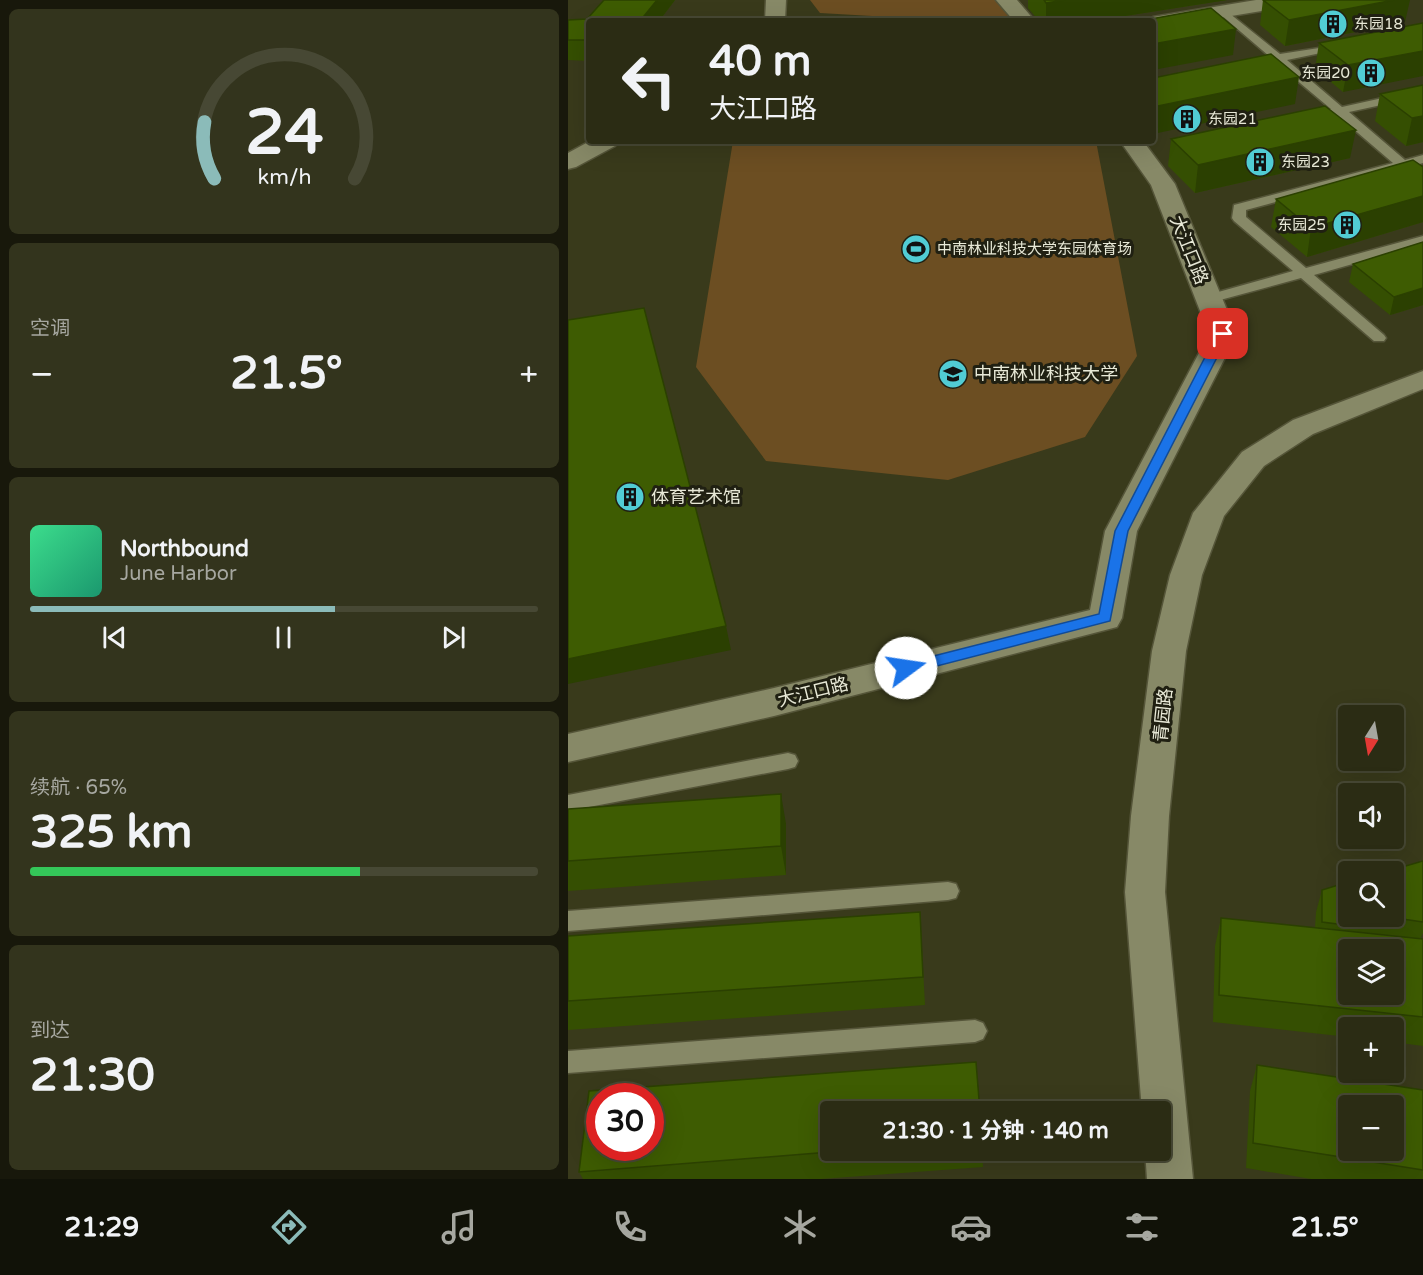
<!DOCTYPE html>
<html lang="zh">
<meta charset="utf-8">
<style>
body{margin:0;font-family:"Varela Round","Noto Sans SC",sans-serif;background:#33341d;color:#f1f3f6;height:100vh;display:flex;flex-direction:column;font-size:22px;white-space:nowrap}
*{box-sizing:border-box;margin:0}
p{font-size:20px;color:#a6a7a0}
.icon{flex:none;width:33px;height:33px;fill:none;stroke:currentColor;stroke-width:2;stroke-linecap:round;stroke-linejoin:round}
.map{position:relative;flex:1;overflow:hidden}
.panel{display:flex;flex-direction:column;gap:9px;padding:9px;background:#18180b;width:568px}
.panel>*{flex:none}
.banner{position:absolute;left:18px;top:18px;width:570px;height:126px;border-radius:6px;box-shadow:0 6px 24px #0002,0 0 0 2px #474834;background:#2b2c14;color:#f1f3f6;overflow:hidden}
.needle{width:39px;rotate:191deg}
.buttons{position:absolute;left:770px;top:705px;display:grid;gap:12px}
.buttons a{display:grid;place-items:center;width:66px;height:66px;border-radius:6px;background:#2b2c14;box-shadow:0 6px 24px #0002,0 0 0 2px #474834;font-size:30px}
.speed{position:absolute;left:18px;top:1083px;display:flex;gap:12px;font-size:30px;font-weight:700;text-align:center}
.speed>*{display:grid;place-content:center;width:78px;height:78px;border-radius:50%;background:#2b2c14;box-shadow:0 6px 24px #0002,0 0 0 2px #474834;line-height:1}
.speed .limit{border:9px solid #d22;background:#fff;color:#111}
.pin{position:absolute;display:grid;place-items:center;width:51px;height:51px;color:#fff;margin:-26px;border-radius:12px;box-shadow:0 3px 9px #0006}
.me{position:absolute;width:66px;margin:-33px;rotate:76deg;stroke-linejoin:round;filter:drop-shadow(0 0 4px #0008)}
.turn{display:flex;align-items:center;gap:21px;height:126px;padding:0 24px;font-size:27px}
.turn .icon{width:78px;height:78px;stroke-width:2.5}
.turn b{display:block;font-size:42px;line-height:51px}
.big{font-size:45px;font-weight:700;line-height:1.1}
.panel .tile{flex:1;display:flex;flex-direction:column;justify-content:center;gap:9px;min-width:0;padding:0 21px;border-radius:9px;background:#33341d}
.panel .dial{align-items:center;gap:0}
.dial svg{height:156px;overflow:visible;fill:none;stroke:#474834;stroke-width:7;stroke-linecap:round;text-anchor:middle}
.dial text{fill:#f1f3f6;stroke:none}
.song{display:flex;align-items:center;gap:18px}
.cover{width:72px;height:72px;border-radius:9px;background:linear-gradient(135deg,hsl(150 70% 55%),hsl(160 70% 35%))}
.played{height:6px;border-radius:3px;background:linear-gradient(90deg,#8bbbb9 60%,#474834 60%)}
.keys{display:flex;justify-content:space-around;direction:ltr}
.heat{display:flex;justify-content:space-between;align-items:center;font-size:33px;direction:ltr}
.charge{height:9px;border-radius:4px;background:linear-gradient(90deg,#34c759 65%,#474834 0)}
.trip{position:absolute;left:252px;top:1101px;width:351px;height:60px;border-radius:6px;background:#2b2c14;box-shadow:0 6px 24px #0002,0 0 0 2px #474834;font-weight:700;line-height:60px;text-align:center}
.tab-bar{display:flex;height:96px;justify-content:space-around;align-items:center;background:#111208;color:#a6a7a0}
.tab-bar .icon{width:42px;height:42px}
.tab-bar .current{color:#8bbbb9}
.tab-bar b{font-size:27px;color:#f1f3f6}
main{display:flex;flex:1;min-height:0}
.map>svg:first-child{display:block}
.green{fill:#6c4e22}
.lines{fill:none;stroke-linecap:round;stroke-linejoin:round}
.service-casing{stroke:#555539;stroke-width:3}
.minor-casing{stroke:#555539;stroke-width:3}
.tertiary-casing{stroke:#555539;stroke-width:3}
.service{fill:#878967;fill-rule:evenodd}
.minor{fill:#878967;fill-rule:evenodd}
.tertiary{fill:#878967;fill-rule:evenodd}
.wall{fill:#354f02}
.shaded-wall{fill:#2b4001}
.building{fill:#3e5c02;stroke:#2b4001;stroke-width:1.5;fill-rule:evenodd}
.route{fill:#1a73e8;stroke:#114b97;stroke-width:1.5}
.labels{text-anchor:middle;stroke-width:6;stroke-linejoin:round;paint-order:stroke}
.far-poi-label{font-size:15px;fill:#e8e9d7;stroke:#202012;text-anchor:start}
.street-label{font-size:18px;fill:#e8e9d7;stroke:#202012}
.poi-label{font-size:18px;fill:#e8e9d7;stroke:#202012;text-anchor:start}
</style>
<main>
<section class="panel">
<div class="tile dial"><svg viewBox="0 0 100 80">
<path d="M14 69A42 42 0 1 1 86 69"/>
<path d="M14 69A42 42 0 0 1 9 40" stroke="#8bbbb9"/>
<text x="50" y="56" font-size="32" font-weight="700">24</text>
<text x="50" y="72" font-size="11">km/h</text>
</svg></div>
<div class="tile"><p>空调</p>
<div class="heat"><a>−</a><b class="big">21.5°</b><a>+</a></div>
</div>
<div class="tile">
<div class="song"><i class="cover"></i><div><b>Northbound</b><p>June Harbor</p></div></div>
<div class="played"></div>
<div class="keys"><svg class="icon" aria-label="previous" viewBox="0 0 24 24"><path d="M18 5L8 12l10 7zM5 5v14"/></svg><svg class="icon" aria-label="pause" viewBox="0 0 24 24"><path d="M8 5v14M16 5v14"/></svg><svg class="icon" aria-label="next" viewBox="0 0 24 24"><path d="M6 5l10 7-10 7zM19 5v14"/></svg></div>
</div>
<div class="tile"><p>续航 · 65%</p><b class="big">325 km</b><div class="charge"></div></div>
<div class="tile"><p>到达</p><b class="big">21:30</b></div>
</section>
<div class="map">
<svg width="855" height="1179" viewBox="0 0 855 1179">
<rect width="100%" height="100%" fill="#393a1b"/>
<path class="green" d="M242,0H443L461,21H391L252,13Z
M165,141H528L569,356L517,437L380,480L198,461L128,367Z"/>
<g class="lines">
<g class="service-casing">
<path id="service" d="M656,9L712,54L777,44V48L719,60L774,107L855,89V96L781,112L837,160L855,155V163L844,166L855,175V186L832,169L678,210V217L738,268L855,236V244L746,275L816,335L818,338L816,341H806L733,278L641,303L634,299L636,296L725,271L666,221L664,218L666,205L825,163L769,115L758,116V110L763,109L707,62L699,61L697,59L701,56L652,14V10Z
M220,753L227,755L230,761L227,767L220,769L0,811V795Z
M380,882L388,884L391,891L388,898L380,900L0,931V911Z
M407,1020L415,1023L419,1031L415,1039L407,1042L0,1073V1051Z"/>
</g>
<g class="minor-casing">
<path id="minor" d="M198,0H218L217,21H197Z
M428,0H449L467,21H446Z
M688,0H734L731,4L724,6L585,29V21H576L585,17Z
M22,141H50L47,146L8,167L0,169V153Z
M552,141H575L607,184L669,334L569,531L554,618L549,627L206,716L0,762V734L206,688L522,610L537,531L641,334L583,185Z"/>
</g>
<g class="tertiary-casing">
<path id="tertiary" d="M855,371V389L745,434L696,466L656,516L634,575L618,651L601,816L597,892L625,1179H579L577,1150H592V1112H574L557,892L563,816L584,651L602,575L625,513L674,452L725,420Z"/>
</g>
<use href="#service" class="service"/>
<use href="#minor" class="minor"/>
<use href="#tertiary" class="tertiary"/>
</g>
<path class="wall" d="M36,0H107L91,21H21V61L0,60V20L19,19Z
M460,0H659L525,21H471L460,8Z
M695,0L837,22L717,46L692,25Z
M855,23L775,92L747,69L751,43Z
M855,85V142L838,146L807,121L812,94Z
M603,139L782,158L627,193L600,166Z
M855,167V222L739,257L703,227L708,199Z
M855,242V305L822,315L781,282L785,264Z
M0,809L218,824V875L0,891Z
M855,861V933L852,939H855V1046L825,1042V1028H780V1037L645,1022L647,946L653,918L747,928L748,912L754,890L780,916H825Z
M352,912L357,1005L0,1030V936Z
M689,1065L855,1090V1179H743L678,1168L682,1091Z
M262,1150H414L415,1167L253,1179H15L11,1172Z"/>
<path class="shaded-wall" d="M89,0H107L91,21H72Z
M497,0H659L525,21H478V3Z
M826,0H842L837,22L717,46L721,20Z
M668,29L665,55L585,70V44Z
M855,51V76L775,92L780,65Z
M731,77L727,104L585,134V107Z
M855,116V142L838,146L844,118Z
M788,130L782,158L627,193L630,165Z
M855,196V222L739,257L743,228Z
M855,288V305L822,315L826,297Z
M158,626L163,650L0,684V659Z
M213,794L218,824V875L213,846Z"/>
<path class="building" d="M36,0H89L72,21H21V40H0V20L19,19Z
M476,0H497L478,3Z
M695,0H826L721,20Z
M643,8L668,29L585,44V21H572Z
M855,23V51L780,65L751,43Z
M703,54L731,77L585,107V78Z
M855,85V116L844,118L812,94Z
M757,106L788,130L630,165L603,139Z
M845,160L855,167V196L743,228L708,199Z
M855,242V288L826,297L785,264Z
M76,308L158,626L0,659V320Z
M213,794V846L0,861V809Z
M855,861V922L814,916H825V872H817Z
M780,882V916H793V927L754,922V890Z
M352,912L355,977L0,1001V936Z
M653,918L855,939V1017L651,995ZM780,950H825V994H780Z
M408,1062L412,1112H262V1150H287L11,1172L21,1091ZM32,1096H82V1148H32Z
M689,1065L855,1090V1170L685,1143ZM780,1106H825V1150H780Z"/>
<path class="route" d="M655,330L661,334L560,531L542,621L338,674L333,672L331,668L338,663L531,614L547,531L649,334Z"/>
<defs>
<g id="building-disc" transform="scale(1.5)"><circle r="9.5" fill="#51ccd4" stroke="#202012"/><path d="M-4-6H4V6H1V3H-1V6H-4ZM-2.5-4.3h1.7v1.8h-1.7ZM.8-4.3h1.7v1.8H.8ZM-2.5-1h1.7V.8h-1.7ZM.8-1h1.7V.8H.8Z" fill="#111"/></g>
<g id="stadium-disc" transform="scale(1.5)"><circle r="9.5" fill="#51ccd4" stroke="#202012"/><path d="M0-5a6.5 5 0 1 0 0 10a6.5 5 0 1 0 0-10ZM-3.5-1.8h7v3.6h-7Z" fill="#111"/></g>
<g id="university-disc" transform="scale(1.5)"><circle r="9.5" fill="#51ccd4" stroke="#202012"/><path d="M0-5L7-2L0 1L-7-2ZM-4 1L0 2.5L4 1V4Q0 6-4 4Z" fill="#111"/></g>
</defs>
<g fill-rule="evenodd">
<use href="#building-disc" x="765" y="24"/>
<use href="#building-disc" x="803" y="73"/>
<use href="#building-disc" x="619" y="119"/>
<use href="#building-disc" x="692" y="162"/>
<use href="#building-disc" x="779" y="225"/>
<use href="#stadium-disc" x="348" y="249"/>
<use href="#university-disc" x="385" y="374"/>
<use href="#building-disc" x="62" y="497"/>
</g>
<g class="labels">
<g class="far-poi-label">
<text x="786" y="29">东园18</text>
<text x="782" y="78" text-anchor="end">东园20</text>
<text x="640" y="124">东园21</text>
<text x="713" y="167">东园23</text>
<text x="758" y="230" text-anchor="end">东园25</text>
<text x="369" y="254">中南林业科技大学东园体育场</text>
</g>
<g class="street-label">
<text transform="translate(621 250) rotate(68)" y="6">大江口路</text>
<text transform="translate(245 692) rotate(-14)" y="6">大江口路</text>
<text transform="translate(595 715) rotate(-84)" y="6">青园路</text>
</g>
<g class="poi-label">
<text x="406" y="380">中南林业科技大学</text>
<text x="83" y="503">体育艺术馆</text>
</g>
</g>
</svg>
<div class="buttons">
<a><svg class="needle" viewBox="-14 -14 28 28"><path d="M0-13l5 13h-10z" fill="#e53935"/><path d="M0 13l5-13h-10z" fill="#a6a7a0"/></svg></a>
<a><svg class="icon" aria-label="sound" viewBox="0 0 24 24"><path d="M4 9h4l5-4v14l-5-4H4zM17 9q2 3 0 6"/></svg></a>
<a><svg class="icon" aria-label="search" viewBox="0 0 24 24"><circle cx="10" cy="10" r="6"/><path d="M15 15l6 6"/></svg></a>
<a><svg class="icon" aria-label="layers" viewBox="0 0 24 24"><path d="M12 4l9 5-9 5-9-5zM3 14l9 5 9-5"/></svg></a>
<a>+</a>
<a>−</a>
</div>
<div class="speed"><div class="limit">30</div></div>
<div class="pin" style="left:655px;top:334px;background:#d93025"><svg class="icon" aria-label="arrive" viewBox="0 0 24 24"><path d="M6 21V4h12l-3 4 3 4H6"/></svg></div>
<svg class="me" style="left:338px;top:668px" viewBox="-20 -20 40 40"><circle r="19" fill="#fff"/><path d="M0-13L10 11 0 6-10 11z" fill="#1a73e8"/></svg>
<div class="trip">21:30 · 1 分钟 · 140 m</div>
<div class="banner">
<div class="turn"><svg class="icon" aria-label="left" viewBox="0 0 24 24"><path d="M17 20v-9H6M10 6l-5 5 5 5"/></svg><div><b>40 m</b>大江口路</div></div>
</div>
</div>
</main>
<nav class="tab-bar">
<b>21:29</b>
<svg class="icon current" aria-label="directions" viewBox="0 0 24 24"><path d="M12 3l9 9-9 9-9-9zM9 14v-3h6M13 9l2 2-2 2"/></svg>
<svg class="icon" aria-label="music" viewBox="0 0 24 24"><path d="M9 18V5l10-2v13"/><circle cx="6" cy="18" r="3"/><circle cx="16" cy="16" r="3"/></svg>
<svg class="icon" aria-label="phone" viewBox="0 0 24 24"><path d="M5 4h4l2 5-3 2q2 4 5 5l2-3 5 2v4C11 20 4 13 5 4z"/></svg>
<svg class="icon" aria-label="climate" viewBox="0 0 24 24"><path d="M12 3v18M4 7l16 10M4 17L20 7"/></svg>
<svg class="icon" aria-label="car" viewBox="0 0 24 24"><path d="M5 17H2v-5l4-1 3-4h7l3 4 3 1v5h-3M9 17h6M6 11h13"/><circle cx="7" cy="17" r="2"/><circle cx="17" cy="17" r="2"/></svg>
<svg class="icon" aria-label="filters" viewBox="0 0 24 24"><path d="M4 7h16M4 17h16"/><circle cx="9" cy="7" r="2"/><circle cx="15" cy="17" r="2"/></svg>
<b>21.5°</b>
</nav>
